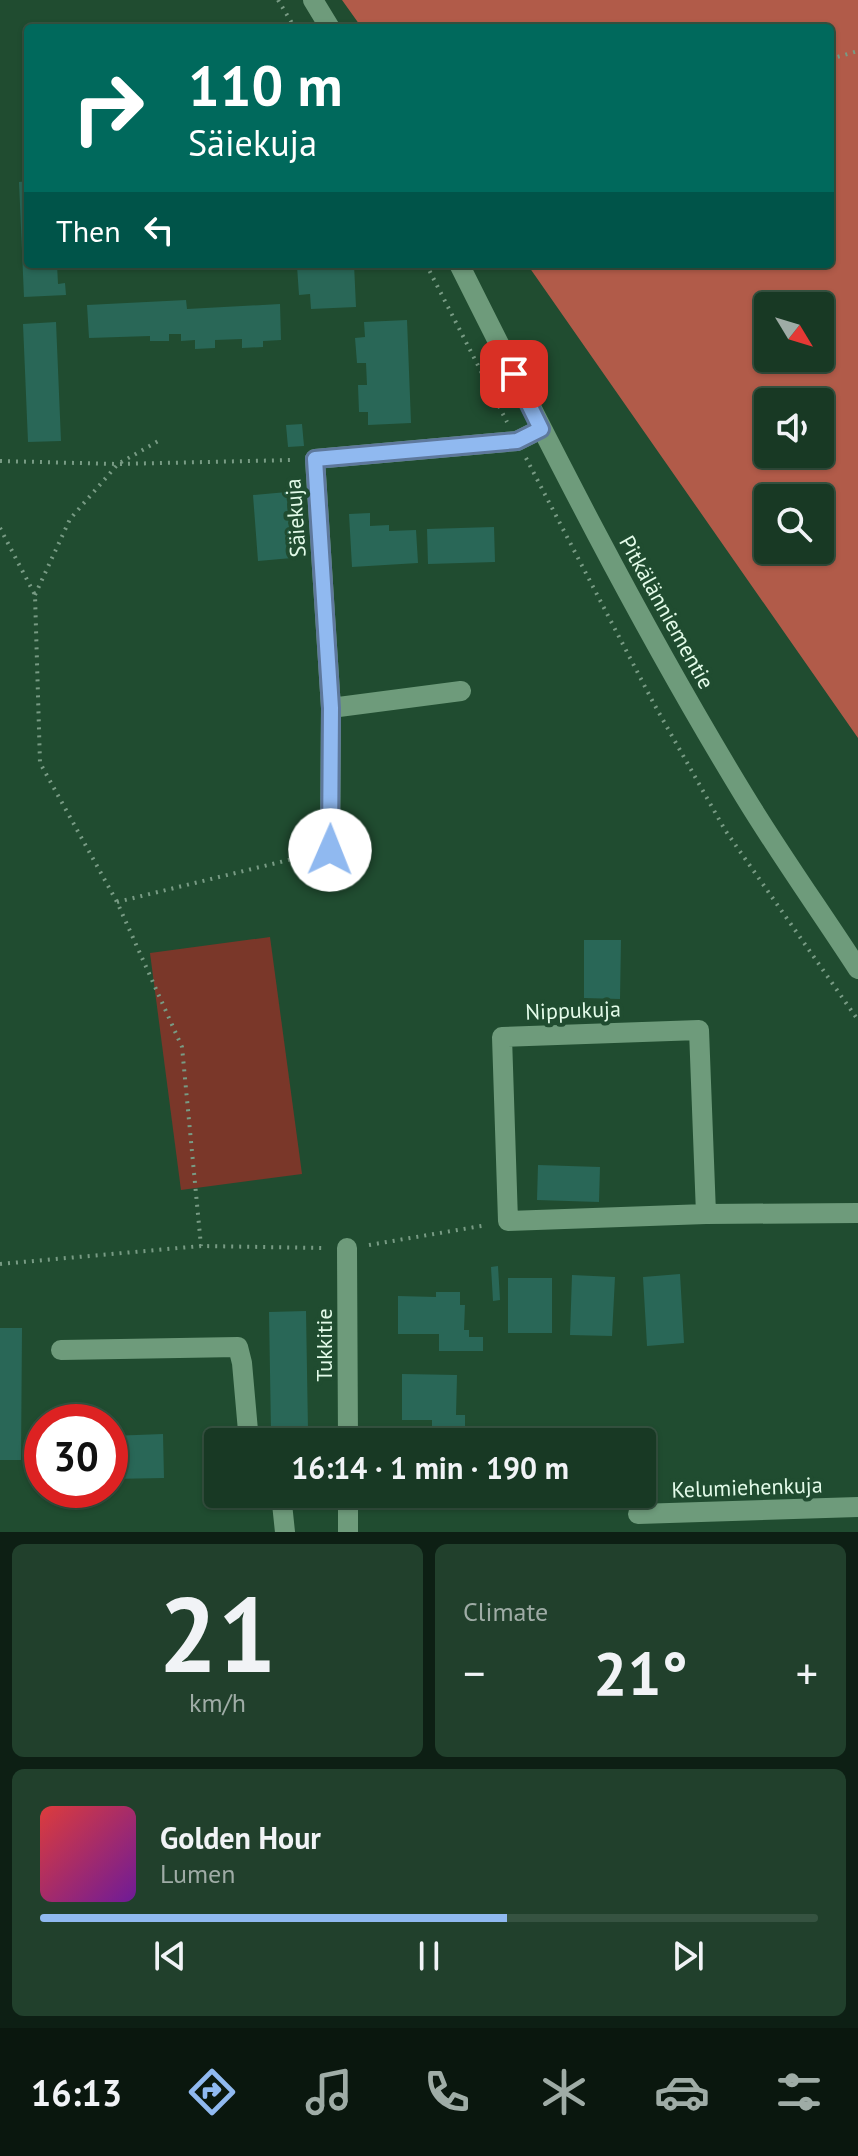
<!DOCTYPE html>
<meta charset="utf-8">
<style>
body{margin:0;font-family:"PT Sans",sans-serif;background:#21402c;color:#f1f3f6;height:100vh;display:flex;flex-direction:column;font-size:30px;white-space:nowrap}
*{box-sizing:border-box;margin:0}
p{font-size:26px;color:#9faca6}
.icon{flex:none;width:44px;height:44px;fill:none;stroke:currentColor;stroke-width:2;stroke-linecap:round;stroke-linejoin:round}
.map{position:relative;height:1532px;overflow:hidden}
.details{display:flex;flex-direction:column;gap:12px;padding:12px;background:#0d1f14;flex:1}
.details>*{flex:none}
.hud{position:absolute;left:24px;top:24px;width:810px;height:244px;border-radius:8px;box-shadow:0 2px 6px #0004,0 0 0 2px #365341;background:#00695c;color:#fff;overflow:hidden}
.needle{width:52px;rotate:128deg}
.buttons{position:absolute;left:754px;top:292px;display:grid;gap:16px}
.buttons a{display:grid;place-items:center;width:80px;height:80px;border-radius:8px;background:#183924;box-shadow:0 2px 6px #0004,0 0 0 2px #365341;font-size:40px}
.speed{position:absolute;left:24px;top:1404px;display:flex;gap:16px;font-size:40px;font-weight:700;text-align:center}
.speed>*{display:grid;place-content:center;width:104px;height:104px;border-radius:50%;background:#183924;box-shadow:0 2px 6px #0004,0 0 0 2px #365341;line-height:1}
.speed .limit{border:12px solid #d22;background:#fff;color:#111}
.pin{position:absolute;display:grid;place-items:center;width:68px;height:68px;color:#fff;margin:-34px;border-radius:16px;box-shadow:0 4px 12px #0006}
.me{position:absolute;width:88px;margin:-44px;rotate:1deg;stroke-linejoin:round;filter:drop-shadow(0 0 6px #0008)}
.turn{display:flex;align-items:center;gap:28px;height:168px;padding:0 32px;font-size:36px}
.turn .icon{width:104px;height:104px;stroke-width:2.5}
.turn b{display:block;font-size:56px;line-height:68px}
.then{display:flex;align-items:center;height:76px;padding:0 32px;background:#0003;gap:16px;font-size:30px}
.big{font-size:60px;font-weight:600;line-height:1.1}
.details .card{flex:1;display:flex;flex-direction:column;justify-content:center;gap:12px;min-width:0;padding:0 28px;border-radius:12px;background:#21402c}
.details .dial{align-items:center;gap:0}
.dial b{font-size:104px;line-height:1}
.song{display:flex;align-items:center;gap:24px}
.cover{width:96px;height:96px;border-radius:12px;background:linear-gradient(135deg,hsl(0 70% 55%),hsl(280 70% 35%))}
.played{height:8px;border-radius:4px;background:linear-gradient(90deg,#90b9f0 60%,#365341 60%)}
.keys{display:flex;justify-content:space-around;direction:ltr}
.heat{display:flex;justify-content:space-between;align-items:center;font-size:44px;direction:ltr}
.details .tiles{flex:1;display:grid;gap:12px;grid-template-columns:1fr 1fr}
.card:last-child{grid-column:span 2}
.trip{position:absolute;left:204px;top:1428px;width:452px;height:80px;border-radius:8px;background:#183924;box-shadow:0 2px 6px #0004,0 0 0 2px #365341;font-weight:600;line-height:80px;text-align:center}
.tab-bar{display:flex;height:128px;justify-content:space-around;align-items:center;background:#0a170e;color:#9faca6}
.tab-bar .icon{width:56px;height:56px}
.tab-bar .active{color:#90b9f0}
.tab-bar b{font-size:36px;color:#f1f3f6}
.map>svg:first-child{display:block}
.green{fill:#7a3729}
.forest{fill:#b15b49;fill-rule:evenodd}
.building{fill:#296757}
.lines{fill:none;stroke-linecap:round;stroke-linejoin:round}
.path{stroke:#789b84;stroke-width:4;stroke-dasharray:2 6;stroke-linecap:butt}
.minor{stroke:#6e9b7b;stroke-width:20}
.route-casing{stroke:#5e789c;stroke-width:20}
.route{stroke:#90b9f0;stroke-width:14}
.labels{text-anchor:middle;stroke-width:8;stroke-linejoin:round;paint-order:stroke}
.street-label{font-size:22px;fill:#e3fbe9;stroke:#204c30}
</style>
<div class="map">
<svg width="858" height="1532" viewBox="0 0 858 1532">
<rect width="100%" height="100%" fill="#204c30"/>
<path class="green" d="M270,937L302,1174L181,1190L150,953Z"/>
<path class="forest" d="M342,0H858V738L527,264H830V28H362ZM768,306H820V358H768ZM768,402H820V454H768ZM768,498H820V550H768Z"/>
<path class="building" d="M22,107H28V137L24,138Z
M28,181V264H57L58,284L65,283L66,295L24,297L19,182Z
M310,264H354L356,307L311,309L310,294L299,295L297,266Z
M186,300L187,309L280,304L281,340L263,341V347L242,348V339L215,340V348L195,349V340L181,341V334H169V341H150V336L89,338L87,305Z
M407,320L411,423L368,425V412H359L358,385H367L366,363H357L355,338L365,337L364,322Z
M56,322L61,441L28,442L23,324Z
M302,424L304,446L288,447L286,425Z
M287,492L292,558L258,561L253,495Z
M370,513V526L389,525V531L416,530L418,563L352,567L349,514Z
M494,527L495,562L428,564L427,529Z
M584,940H621L620,999L584,998Z
M538,1165L600,1167L599,1202L537,1200Z
M498,1266L500,1300L493,1301L491,1267Z
M680,1274L684,1343L647,1346L643,1277Z
M572,1275L615,1277L612,1336L570,1335Z
M508,1278H552V1333H508Z
M436,1292H460V1305H465L464,1330H469V1337H483V1351H439V1334H398V1296L436,1297Z
M306,1311L308,1431L271,1432L269,1312Z
M0,1328H22L21,1460H0Z
M402,1374L457,1375L456,1415H465V1433L432,1432V1420H402Z
M163,1434L164,1478L110,1479V1436Z
M233,1435V1442H218V1466H216L213,1437Z"/>
<g class="lines">
<path class="path" d="M278,0L295,28
M830,59L858,51
M426,264L507,422
M526,458L654,704L725,830L858,1020
M0,461L118,464L293,460
M0,528L35,595L40,763L117,902L182,1047L201,1246
M35,595L70,519L118,464L160,440
M117,902L309,855
M369,1245L487,1225
M0,1264L201,1246L325,1248"/>
<path class="minor" d="M313,0L330,28
M459,264C549,444 640,625 745,797C781,856 821,912 858,969
M461,691L331,708L315,459L517,441L541,429
M330,850L331,708
M706,1214L699,1030L502,1037L508,1221L706,1214L858,1213
M347,1248L348,1442
M61,1350L238,1347L242,1363L249,1442
M281,1494L285,1532
M348,1494V1532
M638,1514L858,1507"/>
</g>
<g class="lines">
<g class="route-casing">
<path id="route" d="M330,850L331,708L315,459L517,441L541,429L514,374"/>
</g>
<use href="#route" class="route"/>
</g>
<g class="labels">
<g class="street-label">
<text transform="translate(295 518) rotate(-94)" y="8">Säiekuja</text>
<text transform="translate(667 612) rotate(61)" y="8">Pitkälänniementie</text>
<text transform="translate(573 1010) rotate(-2)" y="8">Nippukuja</text>
<text transform="translate(324 1345) rotate(-90)" y="8">Tukkitie</text>
<text transform="translate(747 1487) rotate(-2)" y="8">Kelumiehenkuja</text>
</g>
</g>
</svg>
<div class="buttons">
<a><svg class="needle" viewBox="-14 -14 28 28"><path d="M0-13l5 13h-10z" fill="#e53935"/><path d="M0 13l5-13h-10z" fill="#9faca6"/></svg></a>
<a><svg class="icon" aria-label="sound" viewBox="0 0 24 24"><path d="M4 9h4l5-4v14l-5-4H4zM17 9q2 3 0 6"/></svg></a>
<a><svg class="icon" aria-label="search" viewBox="0 0 24 24"><circle cx="10" cy="10" r="6"/><path d="M15 15l6 6"/></svg></a>
</div>
<div class="speed"><div class="limit">30</div></div>
<div class="pin" style="left:514px;top:374px;background:#d93025"><svg class="icon" aria-label="arrive" viewBox="0 0 24 24"><path d="M6 21V4h12l-3 4 3 4H6"/></svg></div>
<svg class="me" style="left:330px;top:850px" viewBox="-20 -20 40 40"><circle r="19" fill="#fff"/><path d="M0-13L10 11 0 6-10 11z" fill="#90b9f0"/></svg>
<div class="trip">16:14 · 1 min · 190 m</div>
<div class="hud">
<div class="turn"><svg class="icon" aria-label="right" viewBox="0 0 24 24"><path d="M7 20v-9h11M14 6l5 5-5 5"/></svg><div><b>110 m</b>Säiekuja</div></div>
<div class="then">Then<svg class="icon" aria-label="left" viewBox="0 0 24 24"><path d="M17 20v-9H6M10 6l-5 5 5 5"/></svg></div>
</div>
</div>
<section class="details">
<div class="tiles">
<div class="card dial"><b>21</b><p>km/h</p></div>
<div class="card"><p>Climate</p>
<div class="heat"><a>−</a><b class="big">21°</b><a>+</a></div>
</div>
<div class="card">
<div class="song"><i class="cover"></i><div><b>Golden Hour</b><p>Lumen</p></div></div>
<div class="played"></div>
<div class="keys"><svg class="icon" aria-label="previous" viewBox="0 0 24 24"><path d="M18 5L8 12l10 7zM5 5v14"/></svg><svg class="icon" aria-label="pause" viewBox="0 0 24 24"><path d="M8 5v14M16 5v14"/></svg><svg class="icon" aria-label="next" viewBox="0 0 24 24"><path d="M6 5l10 7-10 7zM19 5v14"/></svg></div>
</div>
</div>
</section>
<nav class="tab-bar">
<b>16:13</b>
<svg class="icon active" aria-label="directions" viewBox="0 0 24 24"><path d="M12 3l9 9-9 9-9-9zM9 14v-3h6M13 9l2 2-2 2"/></svg>
<svg class="icon" aria-label="music" viewBox="0 0 24 24"><path d="M9 18V5l10-2v13"/><circle cx="6" cy="18" r="3"/><circle cx="16" cy="16" r="3"/></svg>
<svg class="icon" aria-label="phone" viewBox="0 0 24 24"><path d="M5 4h4l2 5-3 2q2 4 5 5l2-3 5 2v4C11 20 4 13 5 4z"/></svg>
<svg class="icon" aria-label="climate" viewBox="0 0 24 24"><path d="M12 3v18M4 7l16 10M4 17L20 7"/></svg>
<svg class="icon" aria-label="car" viewBox="0 0 24 24"><path d="M5 17H2v-5l4-1 3-4h7l3 4 3 1v5h-3M9 17h6M6 11h13"/><circle cx="7" cy="17" r="2"/><circle cx="17" cy="17" r="2"/></svg>
<svg class="icon" aria-label="filters" viewBox="0 0 24 24"><path d="M4 7h16M4 17h16"/><circle cx="9" cy="7" r="2"/><circle cx="15" cy="17" r="2"/></svg>
</nav>
